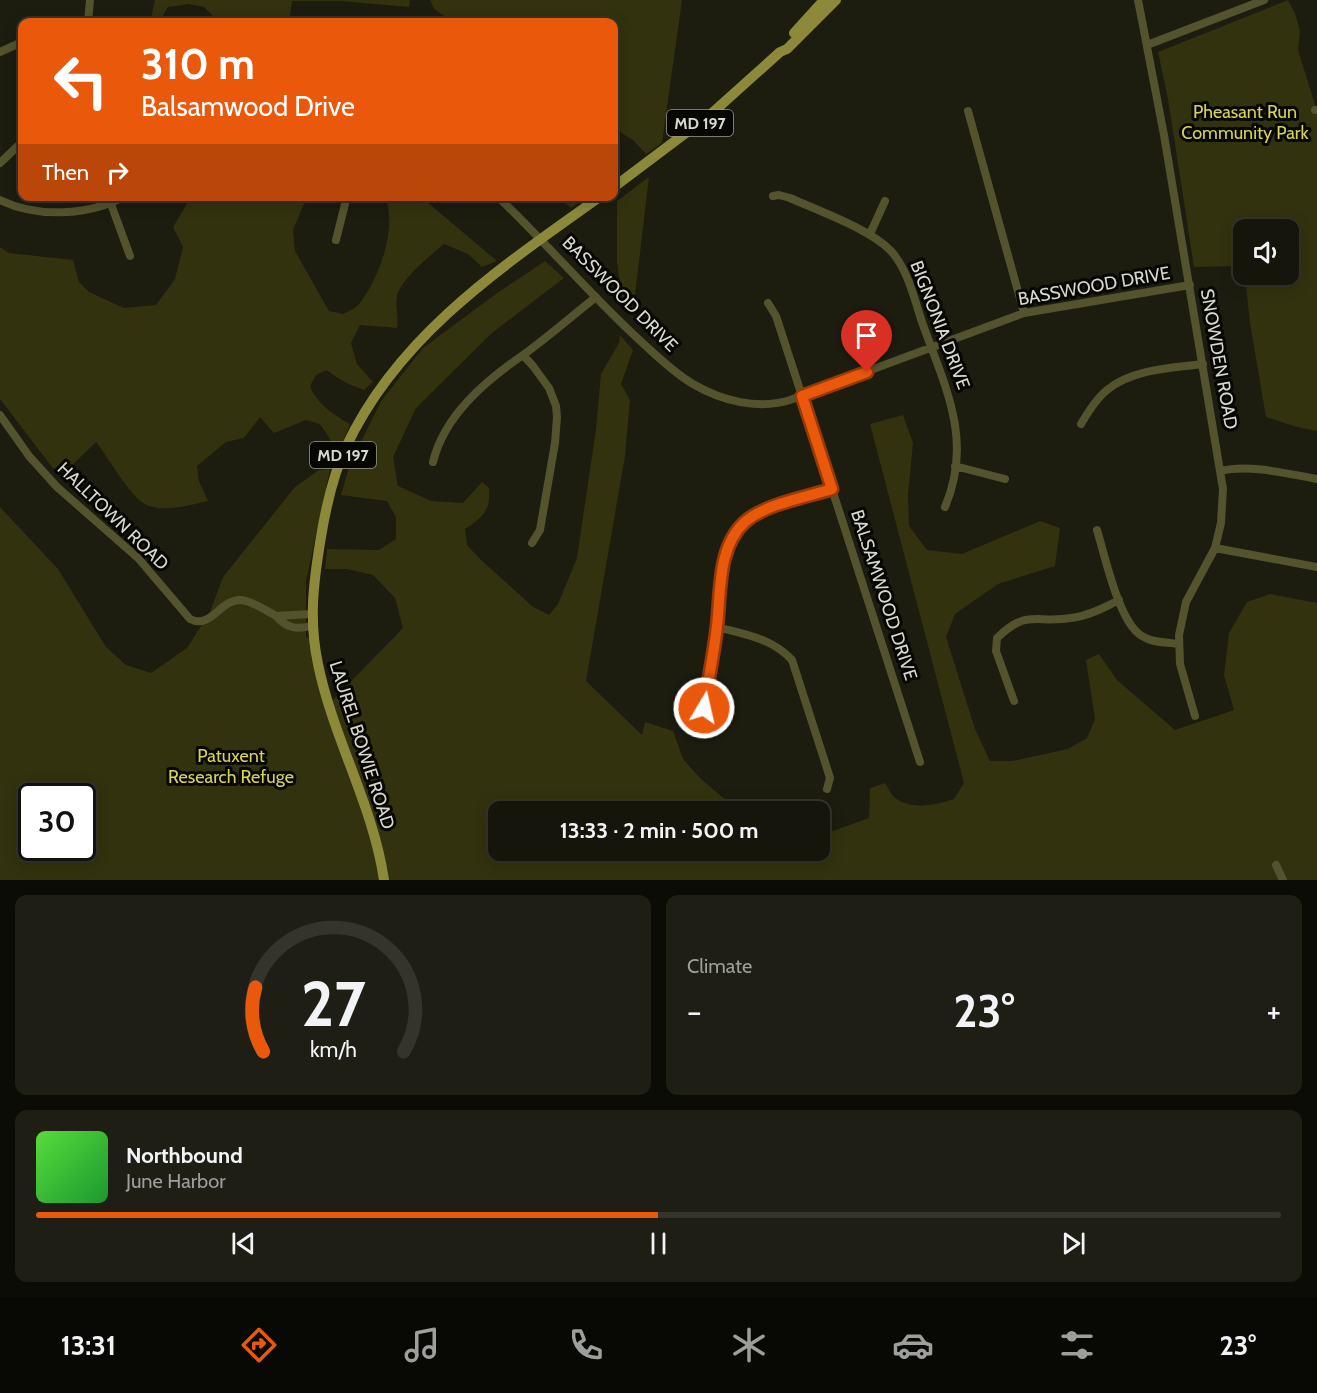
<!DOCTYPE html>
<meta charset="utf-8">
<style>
body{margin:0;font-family:Cabin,sans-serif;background:#1e1e14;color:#f1f3f6;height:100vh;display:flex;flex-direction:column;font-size:22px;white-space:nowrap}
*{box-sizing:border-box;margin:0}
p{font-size:20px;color:#9d9f9d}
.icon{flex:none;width:33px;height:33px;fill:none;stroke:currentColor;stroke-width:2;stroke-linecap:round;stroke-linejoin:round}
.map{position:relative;height:880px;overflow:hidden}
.drawer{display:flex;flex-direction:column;gap:15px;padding:15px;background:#0c0c06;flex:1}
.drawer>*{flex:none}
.guide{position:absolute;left:18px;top:18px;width:600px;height:183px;border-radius:12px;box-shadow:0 3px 15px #0003,0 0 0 2px #34342c;background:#ea580c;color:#fff;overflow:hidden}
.buttons{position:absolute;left:1233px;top:219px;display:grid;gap:12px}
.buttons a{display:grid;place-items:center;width:66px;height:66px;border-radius:12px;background:#15150b;box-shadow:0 3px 15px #0003,0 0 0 2px #34342c;font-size:30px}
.speed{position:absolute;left:18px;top:783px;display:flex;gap:12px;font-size:30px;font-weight:700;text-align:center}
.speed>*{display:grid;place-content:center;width:78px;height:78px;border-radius:50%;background:#15150b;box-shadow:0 3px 15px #0003,0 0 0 2px #34342c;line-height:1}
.speed .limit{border:3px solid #111;border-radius:9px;background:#fff;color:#111}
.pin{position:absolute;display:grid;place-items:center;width:51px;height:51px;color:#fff;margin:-62px -26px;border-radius:50% 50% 50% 0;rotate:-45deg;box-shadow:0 0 6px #0007}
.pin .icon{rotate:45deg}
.me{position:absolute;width:66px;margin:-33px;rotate:9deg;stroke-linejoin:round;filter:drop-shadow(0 0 4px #0008)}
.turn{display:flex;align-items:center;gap:21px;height:126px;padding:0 24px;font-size:27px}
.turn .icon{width:78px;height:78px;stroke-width:2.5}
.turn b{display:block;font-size:42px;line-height:51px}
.then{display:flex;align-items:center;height:57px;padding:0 24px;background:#0003;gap:12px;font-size:22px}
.big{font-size:45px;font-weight:700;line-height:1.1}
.drawer .card{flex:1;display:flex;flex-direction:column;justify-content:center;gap:9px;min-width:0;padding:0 21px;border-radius:12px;background:#1e1e14}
.drawer .dial{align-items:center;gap:0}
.dial svg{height:156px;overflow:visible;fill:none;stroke:#34342c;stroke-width:7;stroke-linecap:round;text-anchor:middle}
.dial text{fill:#f1f3f6;stroke:none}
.song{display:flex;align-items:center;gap:18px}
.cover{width:72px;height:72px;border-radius:9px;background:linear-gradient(135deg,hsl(110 70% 55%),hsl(130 70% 35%))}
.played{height:6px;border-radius:3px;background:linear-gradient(90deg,#ea580c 50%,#34342c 50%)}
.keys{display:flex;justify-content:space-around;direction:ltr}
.heat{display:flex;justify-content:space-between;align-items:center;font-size:33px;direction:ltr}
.drawer .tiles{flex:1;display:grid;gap:15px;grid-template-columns:1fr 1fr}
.card:last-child{grid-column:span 2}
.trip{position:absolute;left:488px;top:801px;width:342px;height:60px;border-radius:12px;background:#15150b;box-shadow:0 3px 15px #0003,0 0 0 2px #34342c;font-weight:700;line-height:60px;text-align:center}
.dock{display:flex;height:96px;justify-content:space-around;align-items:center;background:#080804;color:#9d9f9d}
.dock .icon{width:42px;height:42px}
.dock .selected{color:#ea580c}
.dock b{font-size:27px;color:#f1f3f6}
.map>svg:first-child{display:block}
.green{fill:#33320e;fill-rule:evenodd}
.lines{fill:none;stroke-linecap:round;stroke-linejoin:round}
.minor{stroke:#53532e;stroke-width:8}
.major{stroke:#8c8a3a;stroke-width:10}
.route-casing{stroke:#983908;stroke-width:15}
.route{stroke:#ea580c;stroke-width:10}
.labels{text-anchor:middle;stroke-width:6;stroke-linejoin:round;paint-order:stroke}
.shield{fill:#060603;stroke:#999992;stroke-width:1.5}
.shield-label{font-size:16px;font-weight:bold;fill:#d8d8cf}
.park-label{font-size:18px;fill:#d8d350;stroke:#060603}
.street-label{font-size:18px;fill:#d8d8cf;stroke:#060603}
</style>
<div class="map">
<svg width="1317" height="880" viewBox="0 0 1317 880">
<rect width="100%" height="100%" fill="#1c1c0f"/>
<path class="green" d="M155,0H410L409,7L341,1H292L289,22H219L204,7L189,4L168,7L159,22H150Z
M430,0H682L662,143L646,154L634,141L614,128V22H453L434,9Z
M1288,0L1295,13L1300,31L1298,50L1317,111V431L1297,427L1266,417L1250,323L1246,286L1238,266L1194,267L1168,99L1158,52ZM1244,230H1288V274H1244Z
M649,177L633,312L623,305L617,262V201Z
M229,196L307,197L293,230L295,251L329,311L343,314C348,311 356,309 359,304C379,279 398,227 385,197L420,196L497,261L482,267L468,254L444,244C431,255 401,279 397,296C395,305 399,318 397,328L360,325L351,343L357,364L373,382L364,390L346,383L326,370L316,375L310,386C316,403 335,416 350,424L344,439L334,452L329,437L320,424L306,420L274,433L260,417L244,438L226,442L197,466L199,481L208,501C190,505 159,514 143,503C128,493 108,457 96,442L63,474L52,467L0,399V247L9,253L73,260L79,282L89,292L124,308L156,305L175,279L183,247L173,227L191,197H217L221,199Z
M559,197H587L571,208Z
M545,261L564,278L492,333L416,408L393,457L398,486L431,501L463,503L482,482L489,488C491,511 483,517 465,529L467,545L480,559L532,606L549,615L558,604L577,558L596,429L601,374L619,343L620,335L633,350L621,384L630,400L625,456L586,681L642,735L645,722L673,731L683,759L701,779L739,811L498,812V850H819V836L869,818L870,788L885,783C888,787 890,793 893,796C909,811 936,805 954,799L964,783L870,424L903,415L913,443L908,495L909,526L927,550L962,554L1040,521L1060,528L1055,566L998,584L955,614L946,637L975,729L990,761H1012L1068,749L1087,738L1095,719L1086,660L1099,654L1117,680L1175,730L1234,710L1224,675L1229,633L1247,602L1270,594L1317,603V880H0V507L58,569L106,647L126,665L151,673L187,648L210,612L223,577L295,487L319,470L330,469L306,582V637L310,638L328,705L403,628L395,598L373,575L347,569H325L327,549L379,550L396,539V517L387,501L341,495L350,464L381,401L423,348L500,291ZM32,796H82V848H32Z"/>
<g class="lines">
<path class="minor" d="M1138,0L1164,135L1223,489L1221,523L1215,548L1186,602L1179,635L1180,664L1195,716
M88,22L90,0
M1147,45L1264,0
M0,52L22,42
M1315,110H1317
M968,111L1024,313
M0,163L22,142
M497,196C549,245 594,300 647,347C661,360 676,374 693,384C722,401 758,410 790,400L1024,313L1190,285
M773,196L779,195L790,198C819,211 870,229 891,251C908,270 914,298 922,322C944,385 974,439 945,507
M0,200C37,218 89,216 125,196
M111,204L130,256
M870,234L885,201
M336,240L347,196
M768,303L776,316L802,396L920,762
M523,355L533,366L549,388L556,406L557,417L555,443L540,530L532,543
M0,415L29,456L57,487L138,558L190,619C211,630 220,599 241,600C252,601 266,610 276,616
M1081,424C1088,412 1096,399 1107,390C1132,369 1172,368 1203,364
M433,462C444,416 485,381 523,355C548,337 572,316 596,297
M955,466L1005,479
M1221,471C1249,464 1289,474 1317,479
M1097,530C1105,556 1119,623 1142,636C1152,643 1166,642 1178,644
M1215,548L1317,567
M311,614L276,616C287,628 296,630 311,626
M717,627C744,634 772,638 792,660L824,759L830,778L827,789
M1014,701L996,651L997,638C1028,608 1036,624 1071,618C1088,616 1104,608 1119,600
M712,725L704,708L717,627L722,573L725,555L733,536L746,521L759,513L832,489
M1276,865L1283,880"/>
<path class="major" d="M794,33L824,0
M614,187L711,114L780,52L787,49L836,0
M384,880C373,805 333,738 318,664C309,621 313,586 320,543C325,511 332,477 346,447C398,335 503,266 601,196"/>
</g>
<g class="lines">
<g class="route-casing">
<path id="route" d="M704,708C708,681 714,653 717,626C721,592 717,546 746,521C766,504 807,497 832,489L802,396L867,372"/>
</g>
<use href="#route" class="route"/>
</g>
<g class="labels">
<g class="shield">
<rect x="667" y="110" width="66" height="26" rx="4.5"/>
<rect x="310" y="442" width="66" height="26" rx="4.5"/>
</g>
<g class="shield-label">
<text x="700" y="129">MD 197</text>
<text x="343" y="461">MD 197</text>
</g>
<g class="park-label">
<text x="1245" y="118">Pheasant Run<tspan x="1245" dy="21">Community Park</tspan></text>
<text x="231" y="762">Patuxent<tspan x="231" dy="21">Research Refuge</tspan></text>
</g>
<g class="street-label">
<text transform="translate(1094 286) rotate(-10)" y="6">BASSWOOD DRIVE</text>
<text transform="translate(620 294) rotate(45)" y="6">BASSWOOD DRIVE</text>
<text transform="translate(940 325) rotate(69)" y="6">BIGNONIA DRIVE</text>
<text transform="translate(1219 359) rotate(80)" y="6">SNOWDEN ROAD</text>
<text transform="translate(113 516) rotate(44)" y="6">HALLTOWN ROAD</text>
<text transform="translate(884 595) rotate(72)" y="6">BALSAMWOOD DRIVE</text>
<text transform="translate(362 745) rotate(72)" y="6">LAUREL BOWIE ROAD</text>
</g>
</g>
</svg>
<div class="buttons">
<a><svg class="icon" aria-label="sound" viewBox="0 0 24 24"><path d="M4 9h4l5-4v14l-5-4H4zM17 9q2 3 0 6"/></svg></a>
</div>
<div class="speed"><div class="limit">30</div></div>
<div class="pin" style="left:867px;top:372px;background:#d93025"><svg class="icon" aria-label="arrive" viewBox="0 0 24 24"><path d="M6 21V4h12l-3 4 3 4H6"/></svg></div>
<svg class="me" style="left:704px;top:708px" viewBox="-20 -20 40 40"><circle r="17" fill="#ea580c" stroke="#fff" stroke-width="3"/><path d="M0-11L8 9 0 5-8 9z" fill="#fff"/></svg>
<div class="trip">13:33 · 2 min · 500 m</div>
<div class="guide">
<div class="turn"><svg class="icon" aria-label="left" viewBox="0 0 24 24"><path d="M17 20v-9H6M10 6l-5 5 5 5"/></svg><div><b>310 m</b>Balsamwood Drive</div></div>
<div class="then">Then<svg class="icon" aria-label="right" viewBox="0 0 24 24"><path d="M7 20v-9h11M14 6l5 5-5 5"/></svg></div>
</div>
</div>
<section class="drawer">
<div class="tiles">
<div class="card dial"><svg viewBox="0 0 100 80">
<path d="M14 69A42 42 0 1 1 86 69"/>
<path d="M14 69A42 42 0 0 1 10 36" stroke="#ea580c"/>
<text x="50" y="56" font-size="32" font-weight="700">27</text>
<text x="50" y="72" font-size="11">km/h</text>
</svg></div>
<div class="card"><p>Climate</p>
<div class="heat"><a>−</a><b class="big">23°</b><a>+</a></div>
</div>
<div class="card">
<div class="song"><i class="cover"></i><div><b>Northbound</b><p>June Harbor</p></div></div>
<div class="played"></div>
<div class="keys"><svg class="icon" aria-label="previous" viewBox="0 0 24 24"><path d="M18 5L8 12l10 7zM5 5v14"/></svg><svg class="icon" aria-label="pause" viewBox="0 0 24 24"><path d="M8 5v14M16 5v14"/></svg><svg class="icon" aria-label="next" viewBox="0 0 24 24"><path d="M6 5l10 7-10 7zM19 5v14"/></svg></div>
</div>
</div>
</section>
<nav class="dock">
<b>13:31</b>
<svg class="icon selected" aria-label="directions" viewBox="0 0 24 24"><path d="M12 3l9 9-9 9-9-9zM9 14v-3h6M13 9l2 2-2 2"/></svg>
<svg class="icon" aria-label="music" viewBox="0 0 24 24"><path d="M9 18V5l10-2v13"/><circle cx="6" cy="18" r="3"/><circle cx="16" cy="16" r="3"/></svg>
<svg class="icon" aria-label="phone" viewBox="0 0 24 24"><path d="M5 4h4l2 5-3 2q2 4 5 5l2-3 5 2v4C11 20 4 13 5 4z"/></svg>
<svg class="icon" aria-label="climate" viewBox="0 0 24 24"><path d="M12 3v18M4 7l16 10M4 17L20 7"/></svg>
<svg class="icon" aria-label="car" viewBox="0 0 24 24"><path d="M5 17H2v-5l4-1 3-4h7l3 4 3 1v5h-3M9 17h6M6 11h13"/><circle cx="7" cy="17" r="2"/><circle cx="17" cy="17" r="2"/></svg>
<svg class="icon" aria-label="filters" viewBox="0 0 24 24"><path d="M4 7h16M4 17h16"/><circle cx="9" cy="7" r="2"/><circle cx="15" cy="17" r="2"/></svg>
<b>23°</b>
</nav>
